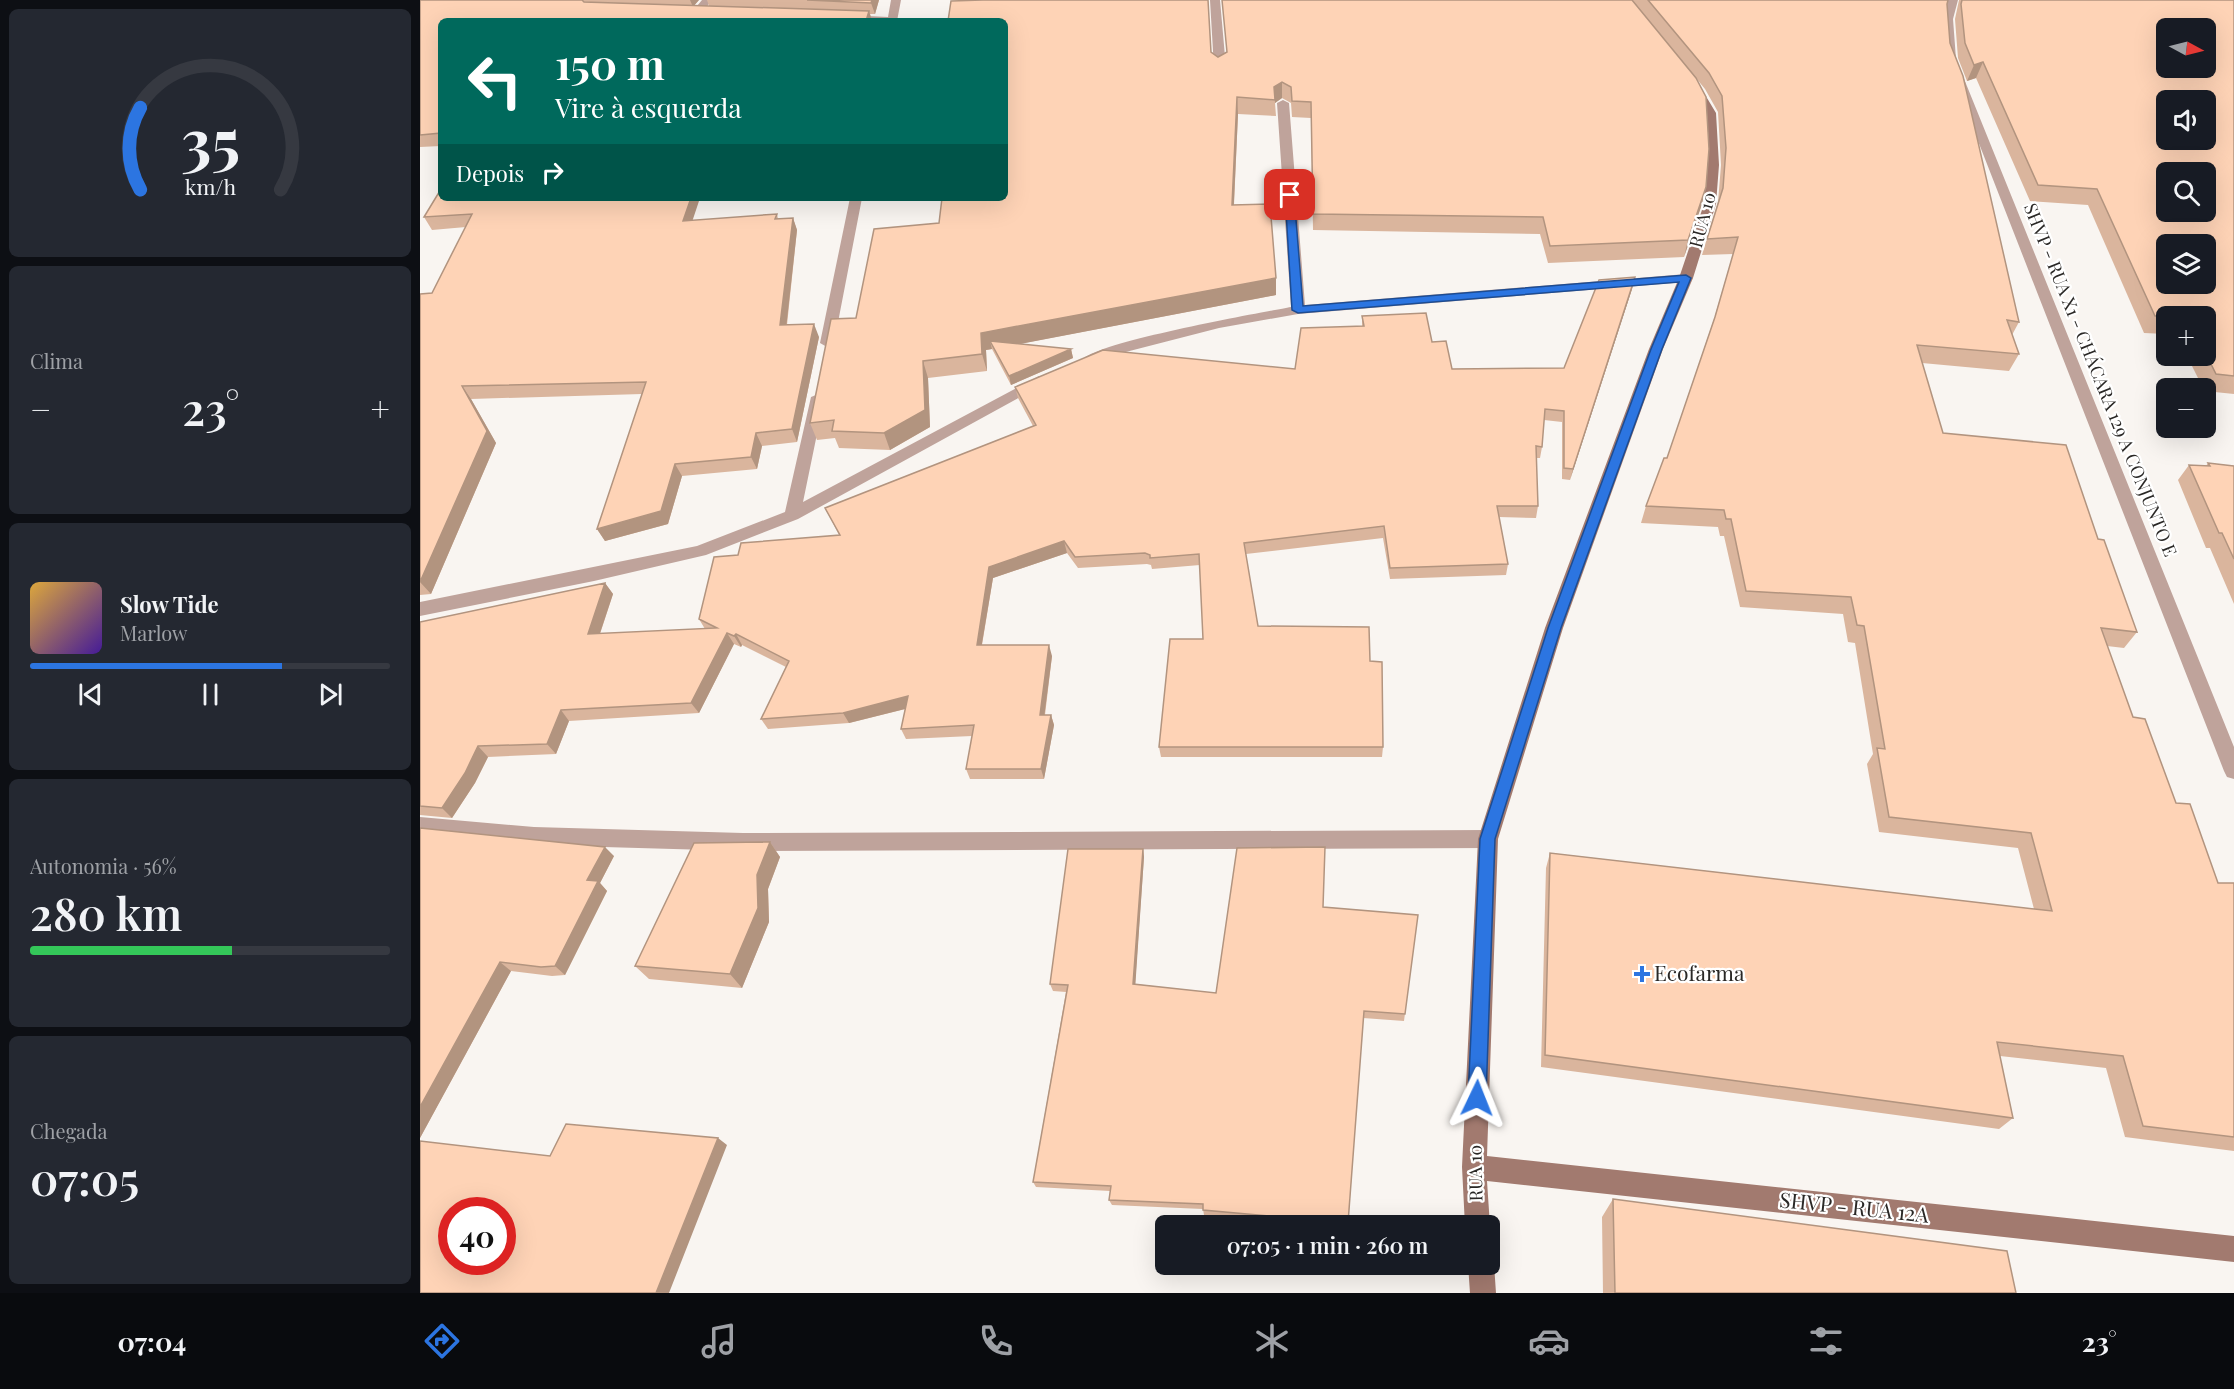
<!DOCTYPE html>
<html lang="pt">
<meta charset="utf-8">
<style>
body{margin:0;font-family:"Playfair Display",serif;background:#242831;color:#f1f3f6;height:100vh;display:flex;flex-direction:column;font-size:22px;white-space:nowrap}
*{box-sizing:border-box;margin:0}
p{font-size:20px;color:#9ea1a6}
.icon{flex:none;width:33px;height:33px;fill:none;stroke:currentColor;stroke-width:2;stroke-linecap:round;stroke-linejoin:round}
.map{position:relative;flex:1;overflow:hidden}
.panel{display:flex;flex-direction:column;gap:9px;padding:9px;background:#0d0f14;width:420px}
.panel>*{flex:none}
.guide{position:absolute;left:18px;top:18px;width:570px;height:183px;border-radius:9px;box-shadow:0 6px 24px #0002;background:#00695c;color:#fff;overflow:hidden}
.needle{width:39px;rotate:97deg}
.controls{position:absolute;left:1736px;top:18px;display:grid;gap:12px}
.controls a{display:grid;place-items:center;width:60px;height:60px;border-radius:9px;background:#171b24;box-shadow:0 6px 24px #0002;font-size:30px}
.speed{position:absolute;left:18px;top:1197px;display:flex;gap:12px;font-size:30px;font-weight:700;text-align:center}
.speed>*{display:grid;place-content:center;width:78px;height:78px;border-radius:50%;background:#171b24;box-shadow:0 6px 24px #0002;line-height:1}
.speed .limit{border:9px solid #d22;background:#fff;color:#111}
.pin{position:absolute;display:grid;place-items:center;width:51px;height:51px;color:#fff;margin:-26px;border-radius:12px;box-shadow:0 3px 9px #0006}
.me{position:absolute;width:66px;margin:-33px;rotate:2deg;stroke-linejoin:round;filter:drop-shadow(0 0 4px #0008)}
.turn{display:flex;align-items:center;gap:21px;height:126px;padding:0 18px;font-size:27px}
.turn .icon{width:78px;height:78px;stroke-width:2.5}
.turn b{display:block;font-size:42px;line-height:51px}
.then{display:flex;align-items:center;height:57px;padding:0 18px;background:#0003;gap:12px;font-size:22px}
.big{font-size:45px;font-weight:600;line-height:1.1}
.panel .card{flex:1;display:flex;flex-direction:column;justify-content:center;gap:9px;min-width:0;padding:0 21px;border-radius:9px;background:#242831}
.panel .dial{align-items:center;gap:0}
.dial svg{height:156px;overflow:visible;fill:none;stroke:#363941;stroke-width:7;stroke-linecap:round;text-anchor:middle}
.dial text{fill:#f1f3f6;stroke:none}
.song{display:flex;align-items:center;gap:18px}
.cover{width:72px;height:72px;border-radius:9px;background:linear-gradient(135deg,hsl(40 70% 55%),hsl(260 70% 35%))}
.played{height:6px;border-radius:3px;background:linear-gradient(90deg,#2c75e1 70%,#363941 70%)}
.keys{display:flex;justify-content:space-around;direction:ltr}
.heat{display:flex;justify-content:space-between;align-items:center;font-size:33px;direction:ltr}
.charge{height:9px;border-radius:4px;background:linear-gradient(90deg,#34c759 56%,#363941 0)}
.trip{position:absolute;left:735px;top:1215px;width:345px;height:60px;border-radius:9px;background:#171b24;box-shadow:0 6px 24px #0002;font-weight:600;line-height:60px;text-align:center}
.tabs{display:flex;height:96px;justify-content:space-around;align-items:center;background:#090b0e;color:#9ea1a6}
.tabs .icon{width:42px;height:42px}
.tabs .on{color:#2c75e1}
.tabs b{font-size:27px;color:#f1f3f6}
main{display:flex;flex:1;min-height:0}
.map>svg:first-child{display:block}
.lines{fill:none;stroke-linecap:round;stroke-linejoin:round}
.street{fill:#bfa39b;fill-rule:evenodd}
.secondary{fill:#a27a6f;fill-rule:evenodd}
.wall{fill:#dab59d}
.shaded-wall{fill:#b2947f}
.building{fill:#fed3b6;stroke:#b2947f;stroke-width:1.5;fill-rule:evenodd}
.route{fill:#2c75e1;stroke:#1d4c92;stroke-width:1.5}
.poi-dot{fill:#2c75e1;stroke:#fff;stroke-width:2}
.labels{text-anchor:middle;stroke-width:4.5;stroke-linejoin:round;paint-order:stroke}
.street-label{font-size:18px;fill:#2a2826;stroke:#fff}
.near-poi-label{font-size:21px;fill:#2a2826;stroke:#fff;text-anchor:start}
.near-street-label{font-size:21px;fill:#2a2826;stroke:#fff}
</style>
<main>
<section class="panel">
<div class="card dial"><svg viewBox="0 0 100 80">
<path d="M14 69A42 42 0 1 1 86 69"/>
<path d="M14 69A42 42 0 0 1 14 27" stroke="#2c75e1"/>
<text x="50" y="56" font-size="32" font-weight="700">35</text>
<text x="50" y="72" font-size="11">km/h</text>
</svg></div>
<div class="card"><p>Clima</p>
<div class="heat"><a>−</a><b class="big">23°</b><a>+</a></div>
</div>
<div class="card">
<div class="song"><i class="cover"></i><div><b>Slow Tide</b><p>Marlow</p></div></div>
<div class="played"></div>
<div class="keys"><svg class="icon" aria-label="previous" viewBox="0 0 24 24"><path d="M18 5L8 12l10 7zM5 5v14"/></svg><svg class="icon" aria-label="pause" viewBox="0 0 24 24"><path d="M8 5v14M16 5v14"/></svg><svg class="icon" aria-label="next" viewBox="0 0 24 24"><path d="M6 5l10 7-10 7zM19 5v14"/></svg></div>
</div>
<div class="card"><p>Autonomia · 56%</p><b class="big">280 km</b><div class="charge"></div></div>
<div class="card"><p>Chegada</p><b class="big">07:05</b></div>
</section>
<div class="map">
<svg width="1814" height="1293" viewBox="0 0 1814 1293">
<rect width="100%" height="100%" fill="#f9f5f1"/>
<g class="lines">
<path class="street" d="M282,0H292L285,9L298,10V14H273L272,12Z
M471,0H481L477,21H425L421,18L426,15L468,17Z
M790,0H800L806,68L800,71L794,68Z
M1528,0H1538L1533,19L1536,59L1814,747V779L1807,777L1804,771L1526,59L1523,19Z
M863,100L869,103L885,305L1266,274L1273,278L1266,282L878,314L799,328L694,355L669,365L664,363L662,360C676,342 839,313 871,307L857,103Z
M430,198H442L414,343L407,347L400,343Z
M619,376L626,381L624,384L378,519L286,555L174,581L0,616V602L277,546L365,512L391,397L396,395L404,400L383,502Z
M0,817L114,827L323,833L1068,830L1075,833L1078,839L1075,845L1068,848L323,851L114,845L0,835Z"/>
<path class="secondary" d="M1274,82L1278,83L1296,113L1299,165L1296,204L1273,278L1243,349L1143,628L1078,839L1067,1156L1814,1236V1262L1067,1181L1070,1226V1228V1226H1045L1042,1167L1058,839L1125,628L1229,349L1259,278L1284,204L1287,165L1284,113L1268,85Z
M1070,1255L1074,1264L1076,1293H1050L1048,1264H1070Z"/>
</g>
<path class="wall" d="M0,0H279L274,5L289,6L287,0H459L455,14H450L452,21H21V146L0,147Z
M563,0H789H788L791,52L798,57L807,52L802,0H1528L1527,4L1530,43L1599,322L1592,335L1599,354L1589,371L1502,363L1523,433L1678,539L1717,632L1704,648L1687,646L1713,717L1756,803L1798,883H1814V1151L1705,1137L1686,1068L1580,1056L1593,1118L1579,1129L1121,1067L1126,868L1130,853L1614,909L1598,848L1459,832L1447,764L1453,754L1435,643L1428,642L1423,614L1320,607L1304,536H1300L1298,527L1221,523L1226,506L1247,458L1294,319L1313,254L1282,255L1298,202L1301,165L1298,112L1285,89L1234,27L1282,204L1264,257L1128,263L1120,234L893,230L891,118L872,117L871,103L862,98L855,103L856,116L818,114L814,205L856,278V295L599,344L651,349L653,358L591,385L572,349L566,350L567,371L508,378L510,427L470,450L419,448L415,438L397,440L390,423L436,318L519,223L585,198Z
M1539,0H1814V394L1785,391V388H1783L1767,356H1785V316H1746V334L1724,333L1668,205L1610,201L1556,78L1547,81L1538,58L1535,19Z
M21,189L273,221L357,214L358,219L373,218L377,230L367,325L399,337L377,442L342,446L337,469L262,476L248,524L185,541L177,529L222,394L51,399L76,443L11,594L0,595V294L12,293L46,227L12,230L4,217Z
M1215,277L1212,289L1150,480L1142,479V422L1124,420L1122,447L1120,458H1116L1118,506L1116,518L1079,517L1088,564L1086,575L970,579L963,538L826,554L838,626L950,661L963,747L962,757H741L739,747L783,639L780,565L732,569L731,565L727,564L658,568L647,553L573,578L562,645L632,656L625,715H631L634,725L624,779H550L546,769L552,736L486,739L481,729L485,709L429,723L348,729L341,719L366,667L322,645L321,647L314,644L279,713L149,721L136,754L68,757L55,783L32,818L0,815V622L185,583L193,594L180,634L285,629L279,619L318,555L419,535L405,508L613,426L598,398L595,387L875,369L942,326V316L1012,342L1032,369L1144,368Z
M1788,463L1814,466V604L1790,548H1786L1758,480L1769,465L1786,466Z
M0,828L194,856L180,883L187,891L145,975L132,976L91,971L0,1138Z
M350,842L360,857L348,889L349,922L322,988L229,979L215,966Z
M723,849L724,857L715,984L796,993L904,907L998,915L984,1021L943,1018L928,1226H898L784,1215L783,1209L692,1205L689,1200L690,1191L616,1187L613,1182L646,992L633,991L630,984Z
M1193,1199L1596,1293H1183L1182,1217Z"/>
<path class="shaded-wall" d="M270,0H279L273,7Z
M452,0H459L455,14L451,3Z
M449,11L452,21H446Z
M1563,62L1556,78L1547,81L1554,65Z
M862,82V98L855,103L854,87Z
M817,97L818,114L813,222L812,205Z
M1286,187L1282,204L1264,257L1268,240Z
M271,198H280L268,234L263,221Z
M373,218L377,230L365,338L360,325Z
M1215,277L1212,289L1150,480L1153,469Z
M856,278V295L574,349L570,341L572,349L566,350L567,371L562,354L561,333Z
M394,324L399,337L377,442L372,429Z
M651,349L653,358L591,385L589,376Z
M503,361L508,378L510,427L470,450L464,433Z
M42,386L51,399L76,443L11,594L0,582Z
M336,433L342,446L337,469L331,457Z
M255,464L262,476L248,524L185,541L177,529Z
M644,541L647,553L573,578L560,655L557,645L569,567Z
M185,583L193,594L176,645L168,634Z
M307,633L314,644L279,713L271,703Z
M316,634L322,645L321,647L314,636Z
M629,645L632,656L623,726L620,715Z
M488,696L493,707L429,723L423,713Z
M141,710L149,721L136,754L127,744Z
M631,715L634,725L624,779L621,769Z
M58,746L68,757L55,783L32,818L22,808Z
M350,842L360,857L348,889L349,922L322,988L310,974L337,875Z
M185,847L194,856L180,883L187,891L145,975L135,966L167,880Z
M723,849L724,857L715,990L713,984Z
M80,962L91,971L0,1138V1107Z
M298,1138L307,1145L249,1293H236Z"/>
<path class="building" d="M0,0H162L164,2L449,11L446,21H21V133L0,135Z
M387,0H452L451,3Z
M563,0H788L791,52L798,57L807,52L802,0H1212L1276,78L1286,97L1289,149L1286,187L1268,240L1130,246L1123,217L893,214L891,102L872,101L871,87L862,82L854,87L855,100L817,97L812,205L850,204L856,278L561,333L562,354L503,361L505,410L464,433L412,431L414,420L390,423L411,319L436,318L454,229L519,223L522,198H585V21H528L531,1Z
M1228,0H1528L1527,4L1530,43L1543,76L1599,322L1587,320L1599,354L1497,345L1523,433L1646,445L1678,539L1684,540L1717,632L1681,628L1713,717L1725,719L1756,803L1770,804L1798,883H1814V1137L1723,1126L1703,1056L1577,1042L1593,1118L1125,1055L1130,853L1632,911L1611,833L1469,817L1457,748L1465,749L1444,626L1437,625L1431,597L1326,591L1311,519H1306L1304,510L1226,506L1244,458H1247L1295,317L1318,237L1287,239L1303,188L1306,148L1302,96L1289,73Z
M1542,0H1814V376L1796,374L1785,352V316H1735L1677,189L1618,185L1563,62L1554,65L1545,43L1541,4ZM1746,28H1785V68H1746ZM1746,100H1785V140H1746ZM1746,172H1785V212H1746ZM1746,244H1785V284H1746Z
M21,189V198H271L263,221L357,214L355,219L373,218L360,325L394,324L372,429L336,433L331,457L255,464L241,511L177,529L226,382L42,386L67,431L0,582V294L12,293L52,214L4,217Z
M1215,277L1153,469L1144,468V411L1125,409L1122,447L1116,446L1118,506H1077L1088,564L970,568L964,526L824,543L838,626L949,627L950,661L962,662L963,747H739L750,639H783L779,554L730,558V555L725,553L655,557L644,541L569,567L557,645H629L620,715H631L621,769H546L554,725L481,729L488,696L423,713L341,719L369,661L316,634L314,636L307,633L271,703L141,710L127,744L58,746L45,773L22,808L0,806V622L185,583L168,634L297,628L279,619L294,557L318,555L321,543L420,535L405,508L616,425L595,387L683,350L875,369L881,328L944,326L942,316L1006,313L1012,342L1026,341L1032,369L1144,368L1179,280Z
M570,341L651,349L589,376Z
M1788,463L1814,466V559L1802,533H1799L1769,465L1790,466Z
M0,828L185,847L167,880L178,881L135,966L121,967L80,962L0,1107Z
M350,842L337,875L338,908L310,974L215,966L274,843Z
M905,847L903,907L998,915L985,1014L944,1011L928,1223L783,1210V1204L689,1200L691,1186L613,1182L648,985L630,984L648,849H723L713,984L796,993L817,848Z
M146,1124L298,1138L236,1293H0V1141L130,1156ZM32,1210H82V1262H32Z
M1193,1199L1587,1251L1596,1293H1195Z"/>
<path class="route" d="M870,192L874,195L883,306L1266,275L1271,278L1242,349L1141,628L1075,839L1066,1098L1063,1105L1057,1107L1050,1105L1048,1098L1060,839L1128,628L1231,349L1259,282L878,313L872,310L865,195Z"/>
<path class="poi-dot" d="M1219 965h6v6h6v6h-6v6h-6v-6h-6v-6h6z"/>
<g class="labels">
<g class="street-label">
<text transform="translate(1283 220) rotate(-75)" y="6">RUA 10</text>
<text transform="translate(1680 380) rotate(68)" y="6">SHVP - RUA X1 - CHÁCARA 129 A CONJUNTO E</text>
<text transform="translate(1056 1173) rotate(-91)" y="6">RUA 10</text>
</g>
<g class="near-poi-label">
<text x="1234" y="981">Ecofarma</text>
</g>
<g class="near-street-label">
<text transform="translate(1434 1208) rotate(6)" y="7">SHVP - RUA 12A</text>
</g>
</g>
</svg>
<div class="controls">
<a><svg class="needle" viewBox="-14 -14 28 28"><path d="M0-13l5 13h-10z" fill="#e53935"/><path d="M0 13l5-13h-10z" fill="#9ea1a6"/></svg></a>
<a><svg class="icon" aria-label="sound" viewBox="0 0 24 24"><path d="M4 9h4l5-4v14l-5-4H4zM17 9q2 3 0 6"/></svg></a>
<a><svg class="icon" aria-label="search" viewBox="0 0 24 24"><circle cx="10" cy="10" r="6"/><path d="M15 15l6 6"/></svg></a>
<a><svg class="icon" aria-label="layers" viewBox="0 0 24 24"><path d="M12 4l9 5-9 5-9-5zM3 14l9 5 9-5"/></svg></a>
<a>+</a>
<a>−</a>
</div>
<div class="speed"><div class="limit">40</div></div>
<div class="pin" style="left:870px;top:195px;background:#d93025"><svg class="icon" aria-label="arrive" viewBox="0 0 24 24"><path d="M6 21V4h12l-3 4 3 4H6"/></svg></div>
<svg class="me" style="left:1057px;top:1098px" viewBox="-20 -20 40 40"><path d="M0-17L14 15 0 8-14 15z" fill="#2c75e1" stroke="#fff" stroke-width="4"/></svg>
<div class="trip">07:05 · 1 min · 260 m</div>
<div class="guide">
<div class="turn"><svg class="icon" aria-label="left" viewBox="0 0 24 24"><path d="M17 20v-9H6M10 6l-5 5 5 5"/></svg><div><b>150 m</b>Vire à esquerda</div></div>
<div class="then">Depois<svg class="icon" aria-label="right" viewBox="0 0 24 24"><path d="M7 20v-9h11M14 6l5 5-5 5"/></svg></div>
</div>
</div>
</main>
<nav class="tabs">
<b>07:04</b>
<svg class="icon on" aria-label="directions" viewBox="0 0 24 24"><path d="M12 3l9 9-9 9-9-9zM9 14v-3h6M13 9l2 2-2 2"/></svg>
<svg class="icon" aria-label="music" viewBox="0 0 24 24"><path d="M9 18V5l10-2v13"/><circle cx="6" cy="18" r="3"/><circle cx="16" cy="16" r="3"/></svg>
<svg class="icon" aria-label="phone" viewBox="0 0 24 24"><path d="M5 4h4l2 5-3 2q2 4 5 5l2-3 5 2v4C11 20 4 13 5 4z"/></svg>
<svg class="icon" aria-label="climate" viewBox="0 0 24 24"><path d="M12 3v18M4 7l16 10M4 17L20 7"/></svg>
<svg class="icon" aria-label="car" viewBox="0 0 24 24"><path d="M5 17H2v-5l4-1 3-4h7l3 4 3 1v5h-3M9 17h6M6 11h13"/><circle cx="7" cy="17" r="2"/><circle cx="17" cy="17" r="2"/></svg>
<svg class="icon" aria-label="filters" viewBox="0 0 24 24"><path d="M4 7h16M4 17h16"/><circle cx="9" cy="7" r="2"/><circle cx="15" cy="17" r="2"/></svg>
<b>23°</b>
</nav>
